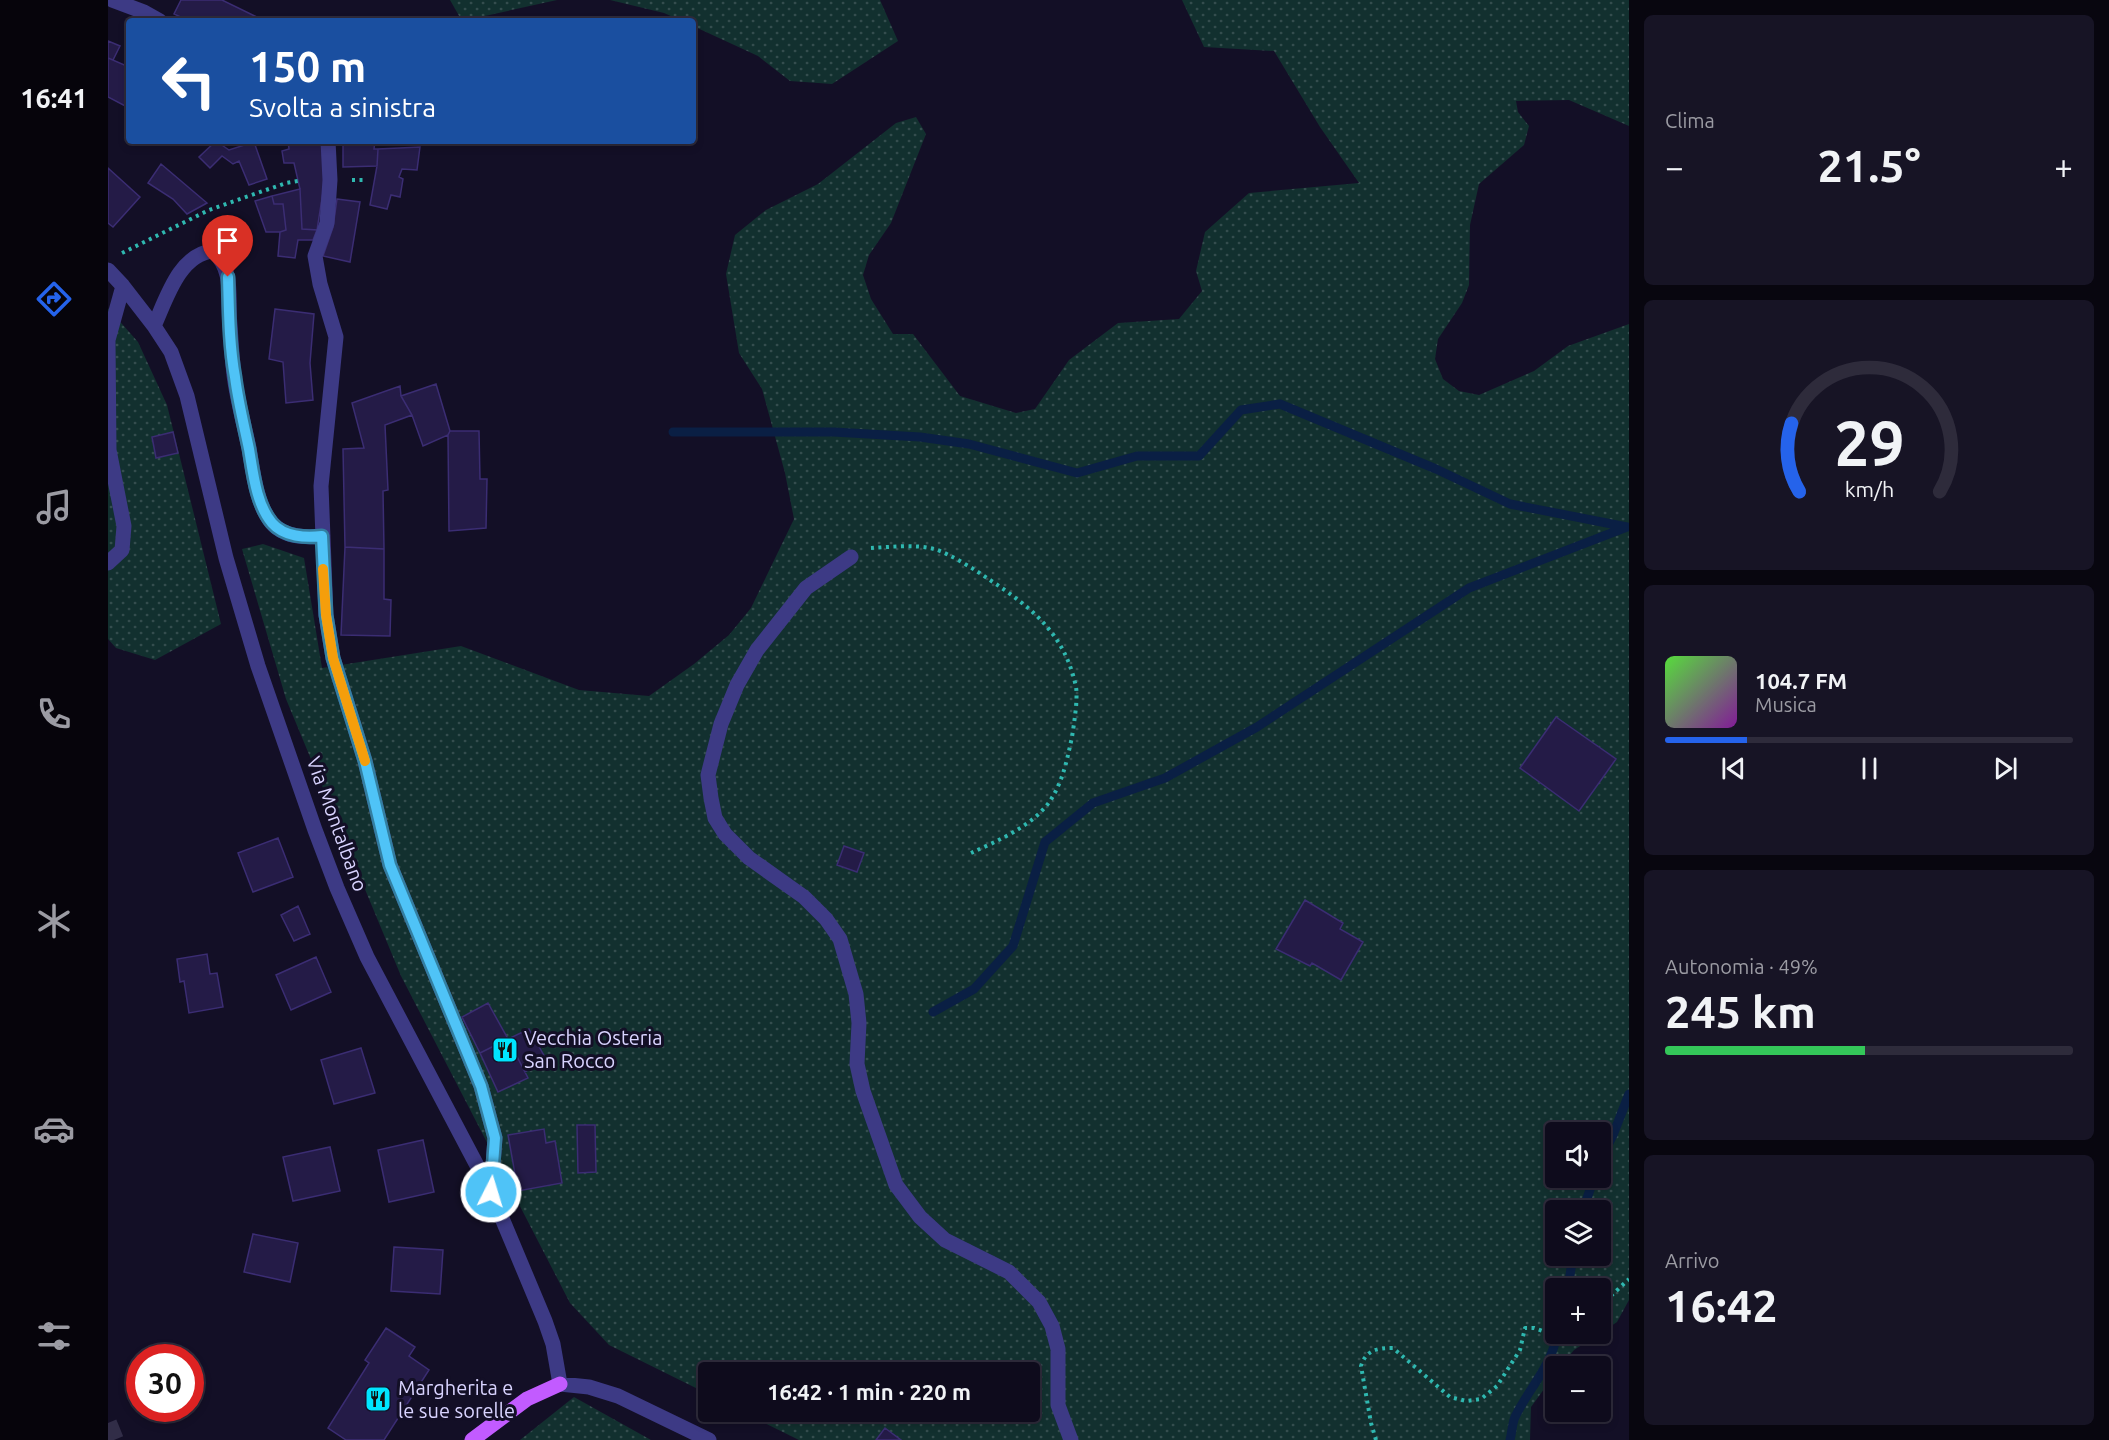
<!DOCTYPE html>
<html lang="it">
<meta charset="utf-8">
<style>
body{margin:0;font-family:Ubuntu,sans-serif;background:#171425;color:#f1f3f6;height:100vh;display:flex;flex-direction:column;font-size:22px;white-space:nowrap}
*{box-sizing:border-box;margin:0}
p{font-size:20px;color:#9b9ba3}
.icon{flex:none;width:33px;height:33px;fill:none;stroke:currentColor;stroke-width:2;stroke-linecap:round;stroke-linejoin:round}
.map{position:relative;flex:1;overflow:hidden}
.sheet{display:flex;flex-direction:column;gap:15px;padding:15px;background:#08060f;width:480px}
.sheet>*{flex:none}
.banner{position:absolute;left:18px;top:18px;width:570px;height:126px;border-radius:6px;box-shadow:0 3px 9px #0003,0 0 0 2px #2e2b3b;background:#1a4fa0;color:#fff;overflow:hidden}
.tools{position:absolute;left:1437px;top:1122px;display:grid;gap:12px}
.tools a{display:grid;place-items:center;width:66px;height:66px;border-radius:6px;background:#0e0b1c;box-shadow:0 3px 9px #0003,0 0 0 2px #2e2b3b;font-size:30px}
.speed{position:absolute;left:18px;top:1344px;display:flex;gap:12px;font-size:30px;font-weight:700;text-align:center}
.speed>*{display:grid;place-content:center;width:78px;height:78px;border-radius:50%;background:#0e0b1c;box-shadow:0 3px 9px #0003,0 0 0 2px #2e2b3b;line-height:1}
.speed .limit{border:9px solid #d22;background:#fff;color:#111}
.pin{position:absolute;display:grid;place-items:center;width:51px;height:51px;color:#fff;margin:-62px -26px;border-radius:50% 50% 50% 0;rotate:-45deg;box-shadow:0 0 6px #0007}
.pin .icon{rotate:45deg}
.me{position:absolute;width:66px;margin:-33px;rotate:5deg;stroke-linejoin:round;filter:drop-shadow(0 0 4px #0008)}
.turn{display:flex;align-items:center;gap:21px;height:126px;padding:0 24px;font-size:27px}
.turn .icon{width:78px;height:78px;stroke-width:2.5}
.turn b{display:block;font-size:42px;line-height:51px}
.big{font-size:45px;font-weight:700;line-height:1.1}
.sheet .card{flex:1;display:flex;flex-direction:column;justify-content:center;gap:9px;min-width:0;padding:0 21px;border-radius:9px;background:#171425}
.sheet .dial{align-items:center;gap:0}
.dial svg{height:156px;overflow:visible;fill:none;stroke:#2e2b3b;stroke-width:7;stroke-linecap:round;text-anchor:middle}
.dial text{fill:#f1f3f6;stroke:none}
.song{display:flex;align-items:center;gap:18px}
.cover{width:72px;height:72px;border-radius:9px;background:linear-gradient(135deg,hsl(110 70% 55%),hsl(290 70% 35%))}
.played{height:6px;border-radius:3px;background:linear-gradient(90deg,#2563eb 20%,#2e2b3b 20%)}
.keys{display:flex;justify-content:space-around;direction:ltr}
.heat{display:flex;justify-content:space-between;align-items:center;font-size:33px;direction:ltr}
.charge{height:9px;border-radius:4px;background:linear-gradient(90deg,#34c759 49%,#2e2b3b 0)}
.trip{position:absolute;left:590px;top:1362px;width:342px;height:60px;border-radius:6px;background:#0e0b1c;box-shadow:0 3px 9px #0003,0 0 0 2px #2e2b3b;font-weight:700;line-height:60px;text-align:center}
main{display:flex;flex:1;min-height:0}
.dock{display:flex;flex-direction:column;width:108px;justify-content:space-around;align-items:center;background:#06040b;color:#9b9ba3}
.dock .icon{width:42px;height:42px}
.dock .on{color:#2563eb}
.dock b{font-size:27px;color:#f1f3f6}
.map>svg:first-child{display:block}
.grass{fill:url(#grass-dots);fill-rule:evenodd}
.lines{fill:none;stroke-linecap:round;stroke-linejoin:round}
.stream{stroke:#0a1f44;stroke-width:9}
.building{fill:#241b47;stroke:#3b2d73;stroke-width:1.5}
.highway-tunnel{stroke:#312d47;stroke-width:18;stroke-dasharray:18 9;stroke-linecap:butt}
.path{stroke:#2fb8b0;stroke-width:4;stroke-dasharray:3 4.5;stroke-linecap:butt}
.minor{stroke:#3d3a85;stroke-width:15}
.major{stroke:#c25bff;stroke-width:15}
.route-casing{stroke:#337fa1;stroke-width:15}
.route{stroke:#4fc3f7;stroke-width:10}
.slow{stroke:#f59e0b;stroke-width:10}
.labels{text-anchor:middle;stroke-width:6;stroke-linejoin:round;paint-order:stroke}
.street-label{font-size:20px;fill:#d9d4ff;stroke:#130f26}
.poi-label{font-size:20px;fill:#d9d4ff;stroke:#130f26;text-anchor:start}
</style>
<main>
<nav class="dock">
<b>16:41</b>
<svg class="icon on" aria-label="directions" viewBox="0 0 24 24"><path d="M12 3l9 9-9 9-9-9zM9 14v-3h6M13 9l2 2-2 2"/></svg>
<svg class="icon" aria-label="music" viewBox="0 0 24 24"><path d="M9 18V5l10-2v13"/><circle cx="6" cy="18" r="3"/><circle cx="16" cy="16" r="3"/></svg>
<svg class="icon" aria-label="phone" viewBox="0 0 24 24"><path d="M5 4h4l2 5-3 2q2 4 5 5l2-3 5 2v4C11 20 4 13 5 4z"/></svg>
<svg class="icon" aria-label="climate" viewBox="0 0 24 24"><path d="M12 3v18M4 7l16 10M4 17L20 7"/></svg>
<svg class="icon" aria-label="car" viewBox="0 0 24 24"><path d="M5 17H2v-5l4-1 3-4h7l3 4 3 1v5h-3M9 17h6M6 11h13"/><circle cx="7" cy="17" r="2"/><circle cx="17" cy="17" r="2"/></svg>
<svg class="icon" aria-label="filters" viewBox="0 0 24 24"><path d="M4 7h16M4 17h16"/><circle cx="9" cy="7" r="2"/><circle cx="15" cy="17" r="2"/></svg>
</nav>
<div class="map">
<svg width="1521" height="1440" viewBox="0 0 1521 1440">
<defs>
<pattern id="grass-dots" width="8" height="8" patternUnits="userSpaceOnUse" patternTransform="scale(1.5)"><rect width="8" height="8" fill="#12302f"/><path d="M2 2h.1M6 6h.1" fill="none" stroke="#344d4e" stroke-width="1.8" stroke-linecap="round"/></pattern>
</defs>
<rect width="100%" height="100%" fill="#130f26"/>
<path class="grass" d="M342,0H449L354,21Z
M502,0H772L790,41L724,84L682,81L650,56L585,26V21H574L556,13Z
M1074,0H1521V126L1461,100L1408,101L1410,112L1421,126L1416,145L1371,184L1362,225L1361,285L1354,303L1330,339L1327,359L1335,379L1351,391L1371,395L1426,371L1460,346L1521,324V1300L1509,1322L1493,1333L1492,1288H1448V1334H1491L1466,1350L1453,1366H1448L1447,1374L1423,1407L1422,1440H691L634,1412H921V1372H600V1394L501,1345L462,1303L293,976L178,699L134,549L155,544L196,558L214,668L353,646L471,690L541,696L586,664L621,635L643,608L686,519L677,473L654,389L631,353L618,274L627,235L658,210L710,184L788,123L808,117L818,134L783,223L761,255L755,275L763,299L785,334H805L852,396L908,413L927,409L961,360L1010,323L1071,319L1094,291L1088,271L1097,232L1141,193L1251,183L1212,127L1166,51L1096,47ZM1448,1132H1492V1178H1448ZM1448,1210H1492V1256H1448Z
M0,308L30,342L59,405L113,624L47,660L8,648L0,639Z
M466,1397L543,1440H412Z"/>
<g class="lines">
<path class="stream" d="M565,432H726L812,437L861,444L969,473L1029,456H1091L1133,410L1172,404L1328,469L1402,504L1519,527
M825,1012L866,989L905,946L937,842L985,803L1057,778L1149,727L1361,588L1519,527
M1492,1161L1505,1135L1521,1094
M1475,1210L1486,1178
M1460,1288L1465,1256
M1402,1440C1404,1433 1404,1424 1407,1417C1421,1388 1444,1366 1449,1334"/>
</g>
<path class="building" d="M73,0H114L155,20L81,21L66,14Z
M0,41L12,46L5,60L0,58Z
M0,58L21,67V108L0,97Z
M108,141L121,150L146,142L159,179L141,185L131,161L125,164L114,156L102,168L91,157Z
M180,141H216L217,179L209,230L194,229L192,189L186,163H176L174,151L181,149Z
M235,141H267L266,149H270L269,166L235,167Z
M312,147L309,170L294,169L291,177L295,179L292,197L283,195L279,209L262,205L269,166L270,149Z
M53,164L99,203L79,214L65,199L40,183Z
M0,168L32,197L5,227L0,223Z
M192,189L194,229L209,230L205,240H190L187,258L170,256L172,232L178,230L175,204H166L164,196Z
M164,196L166,204H175L178,230L172,232H158L147,201Z
M229,199L252,202L242,262L215,256L225,227Z
M167,309L206,314L202,363L205,400L178,403L175,362L161,359Z
M328,384L342,431L340,435L315,446L304,415L293,396Z
M292,386L293,396L304,415L277,425L280,490L275,491L276,549L237,547L235,449L256,448L244,403Z
M342,431H371L372,479H379L378,528L341,531L340,435Z
M65,432L70,453L48,458L44,437Z
M237,547L276,549V599L283,600L282,636L233,635Z
M1448,717L1508,759L1471,811L1412,768Z
M170,838L185,877L145,892L130,853Z
M736,846L756,853L749,872L729,865Z
M1197,900L1235,923L1232,929L1255,942L1233,980L1204,963L1202,966L1168,949Z
M190,906L202,934L186,941L173,915Z
M99,954L102,974L109,973L115,1007L81,1013L76,981L72,982L69,959Z
M208,957L223,992L183,1010L168,975Z
M380,1003L400,1039L372,1053L354,1017Z
M421,1029L438,1059L417,1072L400,1039Z
M400,1039L420,1078L390,1092L372,1053Z
M253,1048L267,1093L226,1104L213,1060Z
M469,1125H487L488,1172L470,1173Z
M436,1129L438,1143L447,1141L454,1183L410,1191L400,1135Z
M315,1140L326,1192L281,1202L270,1150Z
M222,1147L232,1191L185,1201L175,1157Z
M145,1234L190,1243L182,1282L136,1272Z
M286,1247L335,1250L332,1294L283,1291Z
M278,1328L307,1347L301,1356L321,1370L276,1440H238L220,1428L261,1363L257,1360Z
M777,1428L793,1440H768Z"/>
<g class="lines">
<path class="highway-tunnel" d="M0,1423L7,1440"/>
<path class="path" d="M244,180H257
M14,253L101,210L178,183L190,181
M763,548C783,547 807,544 826,549C841,553 869,571 882,580C924,608 957,634 968,687C970,699 966,724 964,737C959,760 955,781 942,801C925,826 889,841 863,853
M1492,1306L1521,1279
M1268,1440L1263,1423L1253,1366C1258,1350 1269,1348 1285,1348L1342,1397L1358,1401L1373,1399L1389,1386L1412,1350L1417,1328H1426L1443,1334L1448,1332"/>
<path class="minor" d="M4,0L36,12L52,21
M220,141L222,180L219,223L207,256L212,284L228,337L213,486L218,615L225,658L257,761L282,865L373,1086L387,1138L383,1192
M0,270L15,286L46,326L63,352L79,396L118,558L150,666L207,830L229,888L259,957L383,1192L437,1321L445,1344L452,1384L481,1387L510,1396L601,1440
M46,326C58,300 71,254 105,251C127,271 119,298 122,325C123,341 124,358 126,375C129,399 136,424 141,448C145,471 148,503 163,522C175,537 197,538 215,536
M743,557L698,588L649,650L629,685L613,724L600,775L603,798L607,818L617,834L641,858L696,897L718,919L732,939L748,994L751,1023L749,1064L755,1091L788,1185L812,1217L837,1240L901,1272L931,1302L944,1326L950,1349V1405L963,1440
M0,563L14,550L16,526L1,450L0,340L15,286"/>
<path class="major" d="M364,1440L419,1399L452,1384"/>
</g>
<g class="lines">
<g class="route-casing">
<path id="route" d="M120,277C121,310 121,344 127,377C130,401 136,425 141,449C145,472 148,504 164,523C176,537 198,538 214,536L218,615L225,658L257,761L282,865L373,1086L387,1138L383,1192"/>
</g>
<use href="#route" class="route"/>
<path class="slow" d="M215,569L218,615L225,658L257,761"/>
</g>
<defs>
<g id="restaurant-square" transform="scale(1.35)"><rect x="-9" y="-9" width="18" height="18" rx="4" fill="#00e5ff" stroke="#130f26"/><path d="M-5-6h1v4h1v-4h1v4h1v-4h1v5L-1.5 .5V6h-2V.5L-5-1ZM5-6V6H3V1.5H1.5Q1.5-4 5-6Z" fill="#111"/></g>
</defs>
<g fill-rule="evenodd">
<use href="#restaurant-square" x="397" y="1050"/>
<use href="#restaurant-square" x="270" y="1399"/>
</g>
<g class="labels">
<g class="street-label">
<text transform="translate(229 824) rotate(70)" y="7">Via Montalbano</text>
</g>
<g class="poi-label">
<text x="416" y="1045">Vecchia Osteria<tspan x="416" dy="23">San Rocco</tspan></text>
<text x="290" y="1395">Margherita e<tspan x="290" dy="23">le sue sorelle</tspan></text>
</g>
</g>
</svg>
<div class="tools">
<a><svg class="icon" aria-label="sound" viewBox="0 0 24 24"><path d="M4 9h4l5-4v14l-5-4H4zM17 9q2 3 0 6"/></svg></a>
<a><svg class="icon" aria-label="layers" viewBox="0 0 24 24"><path d="M12 4l9 5-9 5-9-5zM3 14l9 5 9-5"/></svg></a>
<a>+</a>
<a>−</a>
</div>
<div class="speed"><div class="limit">30</div></div>
<div class="pin" style="left:120px;top:277px;background:#d93025"><svg class="icon" aria-label="arrive" viewBox="0 0 24 24"><path d="M6 21V4h12l-3 4 3 4H6"/></svg></div>
<svg class="me" style="left:383px;top:1192px" viewBox="-20 -20 40 40"><circle r="17" fill="#4fc3f7" stroke="#fff" stroke-width="3"/><path d="M0-11L8 9 0 5-8 9z" fill="#fff"/></svg>
<div class="trip">16:42 · 1 min · 220 m</div>
<div class="banner">
<div class="turn"><svg class="icon" aria-label="left" viewBox="0 0 24 24"><path d="M17 20v-9H6M10 6l-5 5 5 5"/></svg><div><b>150 m</b>Svolta a sinistra</div></div>
</div>
</div>
<section class="sheet">
<div class="card"><p>Clima</p>
<div class="heat"><a>−</a><b class="big">21.5°</b><a>+</a></div>
</div>
<div class="card dial"><svg viewBox="0 0 100 80">
<path d="M14 69A42 42 0 1 1 86 69"/>
<path d="M14 69A42 42 0 0 1 10 34" stroke="#2563eb"/>
<text x="50" y="56" font-size="32" font-weight="700">29</text>
<text x="50" y="72" font-size="11">km/h</text>
</svg></div>
<div class="card">
<div class="song"><i class="cover"></i><div><b>104.7 FM</b><p>Musica</p></div></div>
<div class="played"></div>
<div class="keys"><svg class="icon" aria-label="previous" viewBox="0 0 24 24"><path d="M18 5L8 12l10 7zM5 5v14"/></svg><svg class="icon" aria-label="pause" viewBox="0 0 24 24"><path d="M8 5v14M16 5v14"/></svg><svg class="icon" aria-label="next" viewBox="0 0 24 24"><path d="M6 5l10 7-10 7zM19 5v14"/></svg></div>
</div>
<div class="card"><p>Autonomia · 49%</p><b class="big">245 km</b><div class="charge"></div></div>
<div class="card"><p>Arrivo</p><b class="big">16:42</b></div>
</section>
</main>
